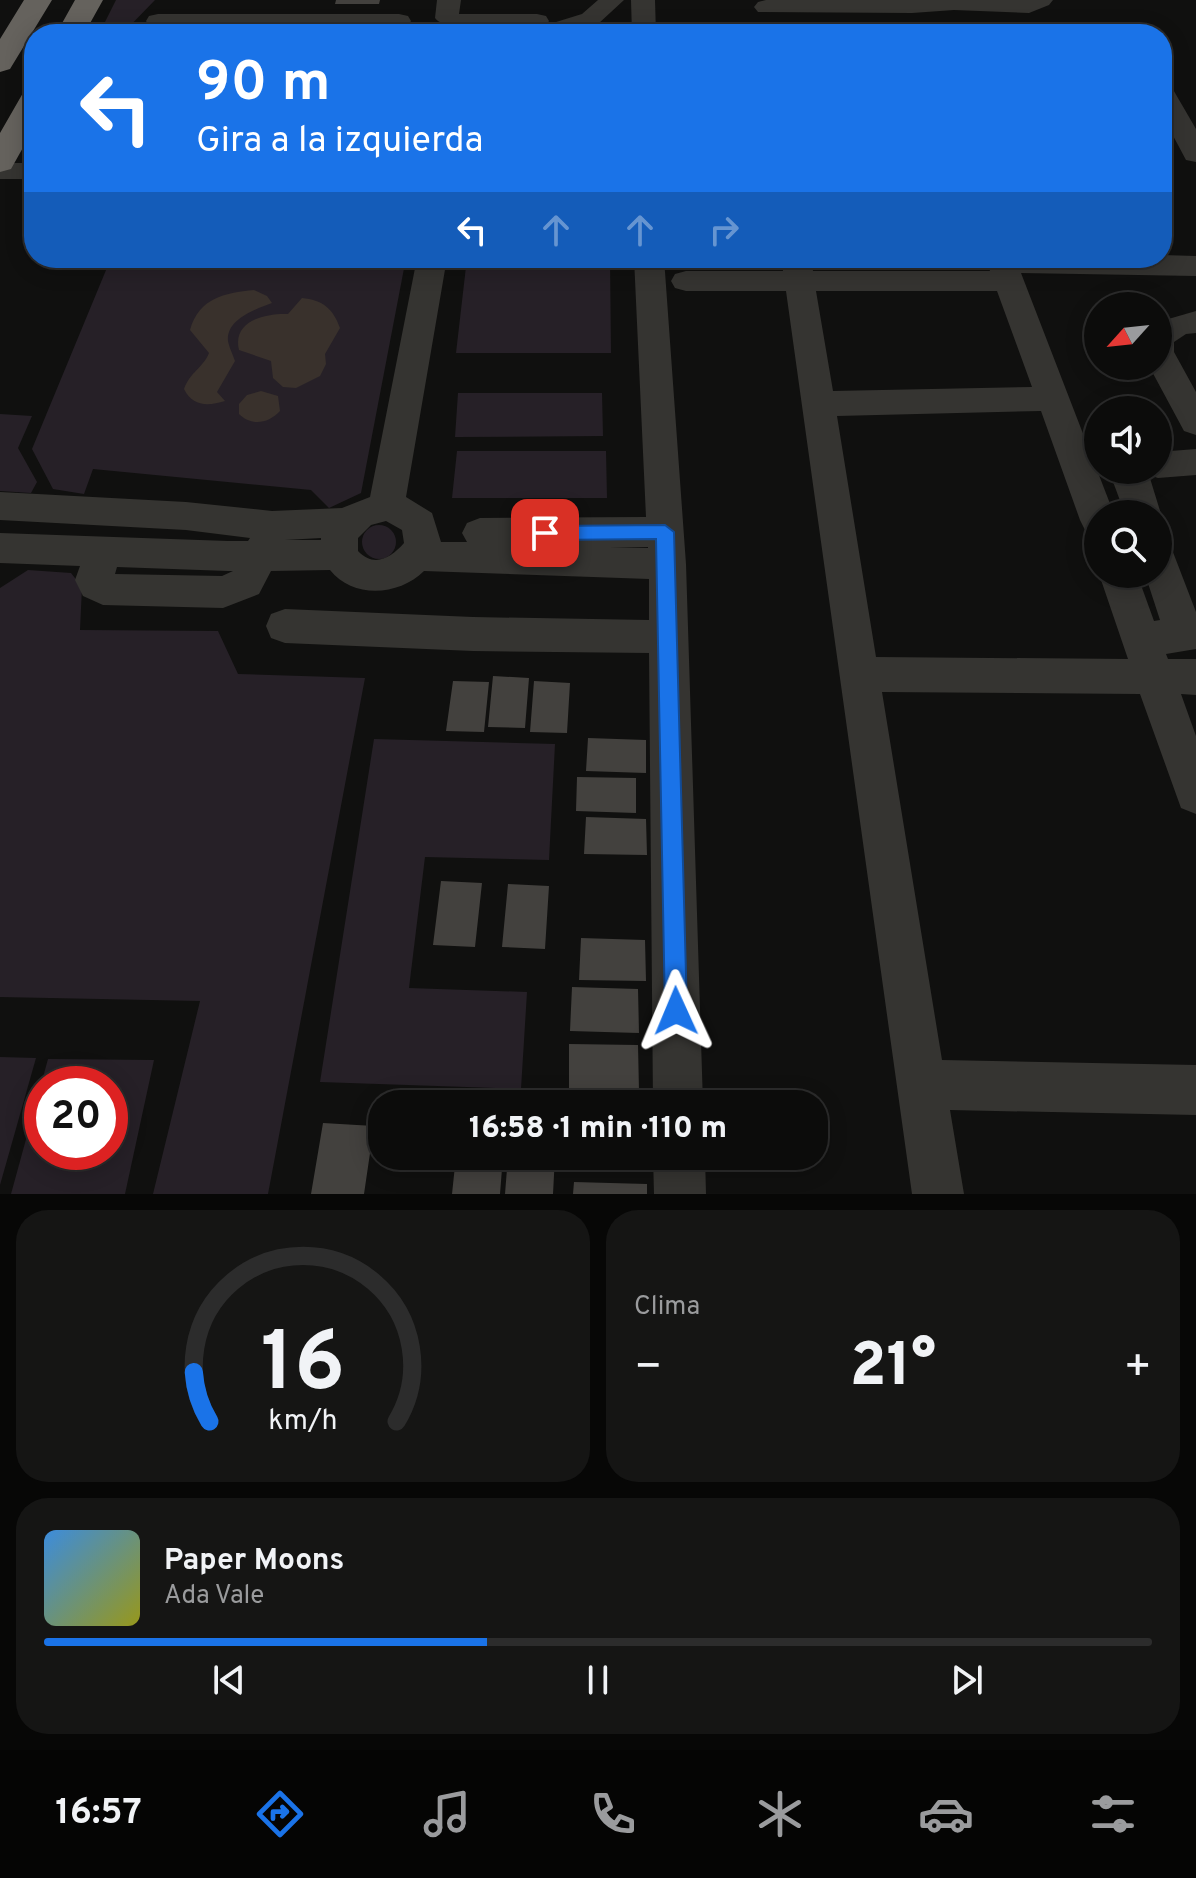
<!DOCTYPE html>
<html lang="es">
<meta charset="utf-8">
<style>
body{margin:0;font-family:Overpass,sans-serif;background:#151514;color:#f1f3f6;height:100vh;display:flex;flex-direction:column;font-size:30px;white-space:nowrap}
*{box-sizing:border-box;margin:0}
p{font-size:26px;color:#9a9b9d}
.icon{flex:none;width:44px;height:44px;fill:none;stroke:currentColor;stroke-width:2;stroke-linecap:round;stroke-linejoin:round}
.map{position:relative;height:1194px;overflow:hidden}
.side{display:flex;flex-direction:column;gap:16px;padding:16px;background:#070706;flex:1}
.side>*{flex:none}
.guide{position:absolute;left:24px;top:24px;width:1148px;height:244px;border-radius:32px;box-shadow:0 4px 20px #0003,0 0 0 2px #2c2c2c;background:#1a73e8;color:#fff;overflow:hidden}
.needle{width:52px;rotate:243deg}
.tools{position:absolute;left:1084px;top:292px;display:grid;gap:16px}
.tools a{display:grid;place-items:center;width:88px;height:88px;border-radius:50%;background:#0c0c0b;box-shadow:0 4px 20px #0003,0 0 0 2px #2c2c2c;font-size:40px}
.speed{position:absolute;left:24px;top:1066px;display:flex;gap:16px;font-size:40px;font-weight:700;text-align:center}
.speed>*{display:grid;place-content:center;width:104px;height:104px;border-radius:50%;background:#0c0c0b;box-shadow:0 4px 20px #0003,0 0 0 2px #2c2c2c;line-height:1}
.speed .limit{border:12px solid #d22;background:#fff;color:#111}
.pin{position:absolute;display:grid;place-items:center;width:68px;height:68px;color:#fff;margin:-34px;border-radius:16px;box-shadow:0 4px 12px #0006}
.me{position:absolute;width:88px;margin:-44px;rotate:359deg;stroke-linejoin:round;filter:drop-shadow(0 0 6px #0008)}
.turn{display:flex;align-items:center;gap:28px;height:168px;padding:0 40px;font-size:36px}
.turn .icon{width:104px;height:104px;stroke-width:2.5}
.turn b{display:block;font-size:56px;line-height:68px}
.lanes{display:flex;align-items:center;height:76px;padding:0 40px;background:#0003;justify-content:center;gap:40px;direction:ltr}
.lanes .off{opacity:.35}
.big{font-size:60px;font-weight:800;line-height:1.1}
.side .widget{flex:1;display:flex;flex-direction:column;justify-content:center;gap:12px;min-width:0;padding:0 28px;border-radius:32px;background:#151514}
.side .dial{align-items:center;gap:0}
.dial svg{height:208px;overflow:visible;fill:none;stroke:#2c2c2c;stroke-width:7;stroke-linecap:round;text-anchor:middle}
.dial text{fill:#f1f3f6;stroke:none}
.song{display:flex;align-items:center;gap:24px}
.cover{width:96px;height:96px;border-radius:12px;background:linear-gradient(135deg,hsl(210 70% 55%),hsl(60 70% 35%))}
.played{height:8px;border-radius:4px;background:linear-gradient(90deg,#1a73e8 40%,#2c2c2c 40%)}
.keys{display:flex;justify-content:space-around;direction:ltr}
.heat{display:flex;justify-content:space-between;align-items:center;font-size:44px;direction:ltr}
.side .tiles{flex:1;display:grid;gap:16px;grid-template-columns:1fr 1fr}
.widget:last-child{grid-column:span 2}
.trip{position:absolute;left:368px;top:1090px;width:460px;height:80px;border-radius:32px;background:#0c0c0b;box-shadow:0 4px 20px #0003,0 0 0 2px #2c2c2c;font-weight:800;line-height:80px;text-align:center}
.dock{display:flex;height:128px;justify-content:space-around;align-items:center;background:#050504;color:#9a9b9d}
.dock .icon{width:56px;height:56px}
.dock .selected{color:#1a73e8}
.dock b{font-size:36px;color:#f1f3f6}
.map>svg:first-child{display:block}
.green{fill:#262027;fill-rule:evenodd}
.water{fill:#39312c}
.building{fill:#43413e}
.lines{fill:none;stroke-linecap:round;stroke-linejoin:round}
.minor{fill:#353431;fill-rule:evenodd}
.highway{fill:#65625d;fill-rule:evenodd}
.route{fill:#1a73e8;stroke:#114b97;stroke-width:2}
</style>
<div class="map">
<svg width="1196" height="1194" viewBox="0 0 1196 1194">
<rect width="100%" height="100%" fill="#10100f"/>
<path class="green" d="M116,0H155L122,34H99Z
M111,258H406L361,493L329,508L311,490L93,469L84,494L53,489L32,449Z
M467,258H610L611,353H456Z
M458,393H602L603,436L455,437Z
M0,414L32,416L18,448L37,482L31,493L0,491Z
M457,451H606L607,498H452Z
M362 542a17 17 0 1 1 34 0a17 17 0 1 1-34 0Z
M28,570L71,573L82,587L80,630L218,631L238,674L365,678L268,1194H153L200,1001L0,997V588Z
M374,739L555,744L549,860L425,857L409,988L527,992L521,1089L320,1082Z
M0,1057L36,1058L0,1185Z
M48,1059L154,1060L125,1194H11ZM42,1084H110V1152H42Z"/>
<path class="water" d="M254,290L267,296L272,303C256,309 226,319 228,341C229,347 233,355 235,361L217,392L225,401C208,406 193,407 184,389C190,372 203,368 209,353L190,330C199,298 224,293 254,290Z
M302,298C322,300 333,308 340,328L325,354L326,364L320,376L296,388L283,387L273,378L271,361L239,350C232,321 265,313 288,314Z
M261,391L278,396L280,411C268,424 251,426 239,414V404L247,395Z"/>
<path class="building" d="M336,0H380L379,4H335Z
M493,676L529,678L525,728L488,727Z
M453,681L489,682L484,732L446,731Z
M534,681L570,683L567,733L530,732Z
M588,738L646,740V773L586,771Z
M577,777L636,778V813L576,811Z
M586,817L646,819L647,855L584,854Z
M441,881L482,883L475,947L433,945Z
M508,884L549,886L545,949L502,947Z
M581,938L645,940L646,981L579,980Z
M572,987L638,989L639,1033L570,1031Z
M569,1044L638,1045L639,1091L569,1090Z
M323,1123L374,1126L364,1194H311Z
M456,1156H503L500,1194H452Z
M508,1156H555L553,1194H505Z
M574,1182L647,1184V1194H573Z"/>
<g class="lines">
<path class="minor" d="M437,0H461L459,14H537L546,16L549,21L546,26L537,28C515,28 448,35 435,18Z
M598,0H624L598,24L577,31V34H553L556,22L582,14Z
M631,0H655L656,34H632Z
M766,0H1053L1049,5L1029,13L954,10L912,13L758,12L754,7L758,2Z
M158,14H399L408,16L411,21L408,26L399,28L149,26L146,21L149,16Z
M1162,83L1171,86L1196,129V162L1186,160L1162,115Z
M0,163H34V179H0Z
M1162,255L1196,256V276L1021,273L1114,514H1098V534L1085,530L1080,520L1041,411L837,416L876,657L1128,659L1099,574H1137L1154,621L1160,620L1145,574H1158V543L1171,547L1196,612V649L1166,654L1168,659H1196V695L1181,694L1196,736V814L1181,808L1140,694L882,692L942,1060L1196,1065V1115L950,1110L964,1194H912L786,291H686L675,288L671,281L675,274L686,271H783L781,258H811L813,271H990L985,258H1162ZM816,291H997L1032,387L833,391Z
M417,258H447L406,497L432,513L441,542H467L462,533L467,523L480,518L646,517L634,258H664L686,564L703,1104H653L649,653L473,651L285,643L271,638L266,626L271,614L285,609L473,617L649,620V579L424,571C399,596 353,599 330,570L271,571L259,594L223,608L103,605L83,596L75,580L80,566L0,563V533L228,541H248L250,538L186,530L0,520V492L186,502L272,511L342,508L370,497ZM386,521L402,530L404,543C391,558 374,568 358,551V538L371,525ZM321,538V540H285ZM610,547H648V548ZM117,567L228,571H233L222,576L115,574Z
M1196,311V333L1186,334L1174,342V352L1196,392V435L1184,431L1149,366H1158V322Z
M1196,449V475L1158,478L1149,475L1161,514L1158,520V514H1125L1112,479L1116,470H1158V452Z
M653,1156H705L706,1194H654Z"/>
<path class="highway" d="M24,0H52L10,69L0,72V39Z
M75,0H103L84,34H56Z
M34,90V128L11,169L0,172V133L23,93Z"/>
</g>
<path class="route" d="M665,525L674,532L687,1011L684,1019L676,1022L668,1019L665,1011L656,539L545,540L536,533L545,526Z"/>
</svg>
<div class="tools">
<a><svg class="needle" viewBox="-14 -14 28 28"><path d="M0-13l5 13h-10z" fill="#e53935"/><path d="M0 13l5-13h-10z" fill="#9a9b9d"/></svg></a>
<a><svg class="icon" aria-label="sound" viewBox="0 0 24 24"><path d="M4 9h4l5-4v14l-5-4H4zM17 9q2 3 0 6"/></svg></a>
<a><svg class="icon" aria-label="search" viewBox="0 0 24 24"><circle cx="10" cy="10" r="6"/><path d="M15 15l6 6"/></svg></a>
</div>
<div class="speed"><div class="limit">20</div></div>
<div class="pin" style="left:545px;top:533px;background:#d93025"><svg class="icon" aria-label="arrive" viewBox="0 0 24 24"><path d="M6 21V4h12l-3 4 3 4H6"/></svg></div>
<svg class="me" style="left:676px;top:1011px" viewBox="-20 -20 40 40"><path d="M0-17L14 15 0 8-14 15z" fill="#1a73e8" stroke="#fff" stroke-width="4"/></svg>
<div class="trip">16:58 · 1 min · 110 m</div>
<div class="guide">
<div class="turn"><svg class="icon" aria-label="left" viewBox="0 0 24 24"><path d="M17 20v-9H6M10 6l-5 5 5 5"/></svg><div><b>90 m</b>Gira a la izquierda</div></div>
<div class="lanes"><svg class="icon" aria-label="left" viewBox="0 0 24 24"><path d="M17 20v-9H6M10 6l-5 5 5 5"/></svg><svg class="icon off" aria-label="ahead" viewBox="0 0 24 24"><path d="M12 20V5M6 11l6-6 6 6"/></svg><svg class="icon off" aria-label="ahead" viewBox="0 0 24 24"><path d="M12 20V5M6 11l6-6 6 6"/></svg><svg class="icon off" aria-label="right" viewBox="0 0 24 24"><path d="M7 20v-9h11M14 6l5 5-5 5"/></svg></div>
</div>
</div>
<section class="side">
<div class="tiles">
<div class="widget dial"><svg viewBox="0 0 100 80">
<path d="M14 69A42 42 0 1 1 86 69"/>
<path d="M14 69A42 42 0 0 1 8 50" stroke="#1a73e8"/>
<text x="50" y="56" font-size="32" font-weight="700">16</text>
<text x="50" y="72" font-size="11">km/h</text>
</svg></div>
<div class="widget"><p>Clima</p>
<div class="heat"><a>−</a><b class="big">21°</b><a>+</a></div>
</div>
<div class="widget">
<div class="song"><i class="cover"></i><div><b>Paper Moons</b><p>Ada Vale</p></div></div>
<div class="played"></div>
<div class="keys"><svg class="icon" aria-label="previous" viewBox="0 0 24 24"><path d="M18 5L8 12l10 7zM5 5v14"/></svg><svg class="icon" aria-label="pause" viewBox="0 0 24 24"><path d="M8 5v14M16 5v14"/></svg><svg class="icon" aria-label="next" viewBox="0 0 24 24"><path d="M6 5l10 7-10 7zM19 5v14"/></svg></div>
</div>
</div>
</section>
<nav class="dock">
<b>16:57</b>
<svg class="icon selected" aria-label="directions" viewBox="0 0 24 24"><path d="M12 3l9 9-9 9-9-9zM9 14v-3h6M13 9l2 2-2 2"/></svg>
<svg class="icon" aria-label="music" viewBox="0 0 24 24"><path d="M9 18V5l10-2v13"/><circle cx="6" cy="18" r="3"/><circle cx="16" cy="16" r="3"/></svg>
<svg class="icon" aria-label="phone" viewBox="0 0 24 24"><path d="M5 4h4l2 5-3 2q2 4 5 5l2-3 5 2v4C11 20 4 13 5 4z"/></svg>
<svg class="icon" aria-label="climate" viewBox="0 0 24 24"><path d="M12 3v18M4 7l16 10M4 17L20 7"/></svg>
<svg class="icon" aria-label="car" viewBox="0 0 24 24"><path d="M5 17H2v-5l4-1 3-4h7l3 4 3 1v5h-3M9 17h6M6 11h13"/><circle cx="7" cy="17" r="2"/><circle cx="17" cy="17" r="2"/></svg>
<svg class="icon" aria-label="filters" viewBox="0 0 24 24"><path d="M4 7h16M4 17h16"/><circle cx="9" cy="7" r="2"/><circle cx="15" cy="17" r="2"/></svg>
</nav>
